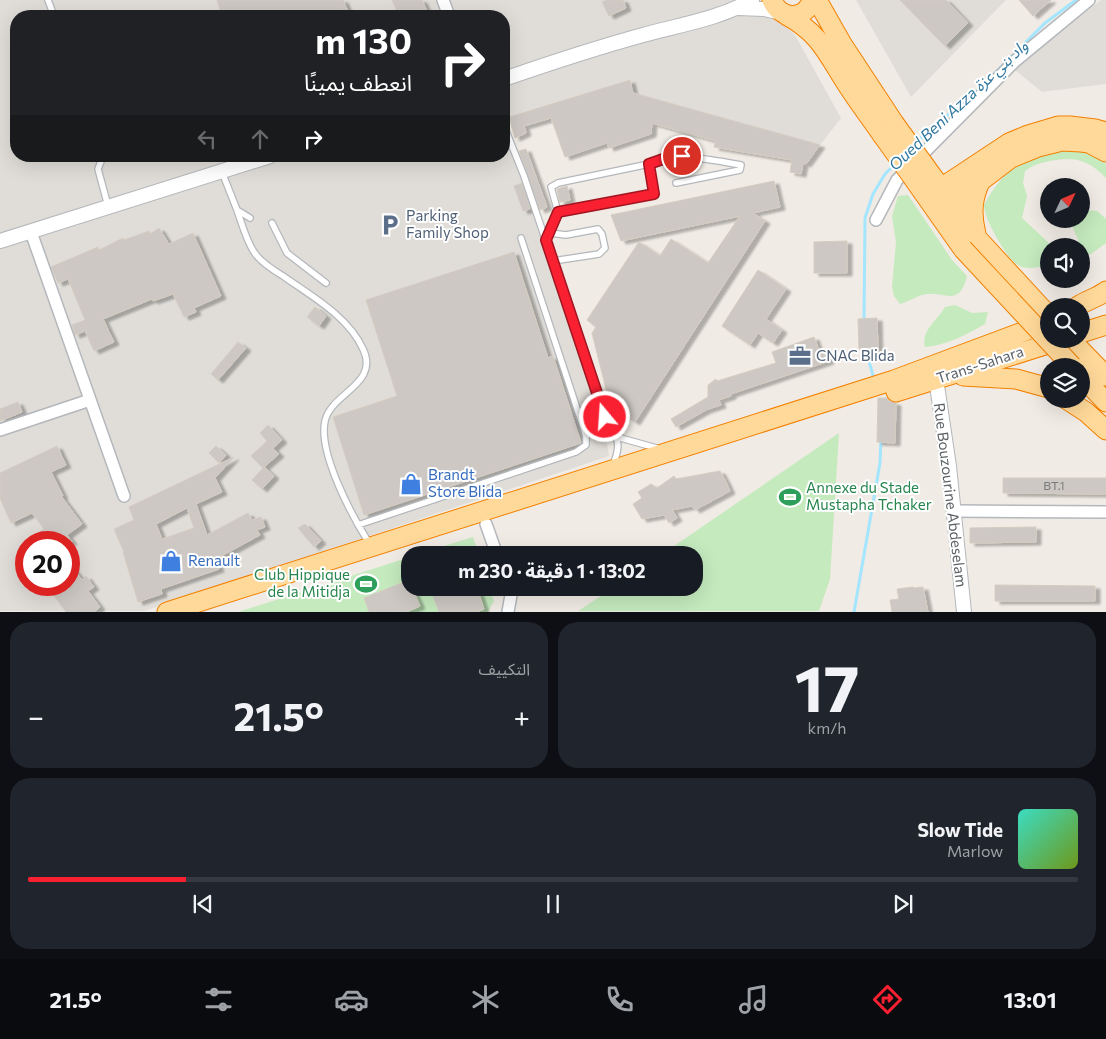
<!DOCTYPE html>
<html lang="ar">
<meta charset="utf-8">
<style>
body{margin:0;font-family:Commissioner,"Noto Sans Arabic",sans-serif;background:#20242c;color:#f1f3f6;direction:rtl;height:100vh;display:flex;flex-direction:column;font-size:19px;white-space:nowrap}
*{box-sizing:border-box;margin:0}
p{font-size:16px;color:#9ea1a6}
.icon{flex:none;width:28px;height:28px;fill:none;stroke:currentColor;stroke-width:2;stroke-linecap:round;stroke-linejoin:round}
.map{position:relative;height:612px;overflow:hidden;direction:ltr}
.side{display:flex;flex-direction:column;gap:10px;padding:10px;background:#0d0f14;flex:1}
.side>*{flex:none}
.banner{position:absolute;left:10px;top:10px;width:500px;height:152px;border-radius:20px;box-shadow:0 5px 20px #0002;direction:rtl;background:#202124;color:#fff;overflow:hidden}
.needle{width:32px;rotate:46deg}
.fabs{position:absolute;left:1040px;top:178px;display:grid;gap:10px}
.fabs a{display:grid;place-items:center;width:50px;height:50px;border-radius:50%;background:#171b24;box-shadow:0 5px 20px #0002;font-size:25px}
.speed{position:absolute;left:15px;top:531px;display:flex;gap:10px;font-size:25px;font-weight:700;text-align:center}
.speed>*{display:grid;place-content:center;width:65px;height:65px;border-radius:50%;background:#171b24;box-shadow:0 5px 20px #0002;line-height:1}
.speed .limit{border:8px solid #d22;background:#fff;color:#111}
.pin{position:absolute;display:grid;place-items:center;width:42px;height:42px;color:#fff;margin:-21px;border:2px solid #fff;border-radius:50%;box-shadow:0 1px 5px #0007}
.me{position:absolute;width:55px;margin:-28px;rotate:342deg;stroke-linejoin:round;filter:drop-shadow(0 0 4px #0008)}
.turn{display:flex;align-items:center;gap:18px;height:105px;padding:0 15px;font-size:22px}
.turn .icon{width:65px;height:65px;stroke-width:2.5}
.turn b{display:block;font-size:35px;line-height:42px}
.lanes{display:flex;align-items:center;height:48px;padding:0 15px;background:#0003;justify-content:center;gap:25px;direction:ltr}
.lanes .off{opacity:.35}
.big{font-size:38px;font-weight:700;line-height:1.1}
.side .tile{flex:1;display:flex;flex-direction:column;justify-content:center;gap:8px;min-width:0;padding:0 18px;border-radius:20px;background:#20242c}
.side .dial{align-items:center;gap:0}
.dial b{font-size:65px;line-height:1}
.song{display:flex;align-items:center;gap:15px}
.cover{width:60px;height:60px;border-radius:8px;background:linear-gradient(135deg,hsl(170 70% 55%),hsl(80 70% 35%))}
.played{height:5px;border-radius:2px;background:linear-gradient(90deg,#f92032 15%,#363941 15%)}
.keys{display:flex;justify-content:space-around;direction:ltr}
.heat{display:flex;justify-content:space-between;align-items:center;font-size:28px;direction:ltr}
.side .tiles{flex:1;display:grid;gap:10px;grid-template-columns:1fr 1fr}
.tile:last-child{grid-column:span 2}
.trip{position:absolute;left:401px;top:546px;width:302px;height:50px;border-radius:20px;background:#171b24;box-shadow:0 5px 20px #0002;font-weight:700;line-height:50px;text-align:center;direction:rtl}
.tabs{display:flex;height:80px;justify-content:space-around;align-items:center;background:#090b0e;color:#9ea1a6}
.tabs .icon{width:35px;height:35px}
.tabs .on{color:#f92032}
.tabs b{font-size:22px;color:#f1f3f6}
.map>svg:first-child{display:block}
.industrial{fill:#e0ddd8;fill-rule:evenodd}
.green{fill:#c5eabe}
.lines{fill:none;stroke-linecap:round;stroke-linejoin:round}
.stream{stroke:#a4e6ff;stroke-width:3}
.building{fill:#cdc8c3;stroke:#d5ccc1;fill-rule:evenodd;filter:url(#shadow)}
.service-casing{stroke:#b4b8bc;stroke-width:8}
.minor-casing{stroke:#b4b8bc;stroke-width:14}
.tertiary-casing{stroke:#b4b8bc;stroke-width:16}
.trunk-casing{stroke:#f38000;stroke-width:21}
.service{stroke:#fff;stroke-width:5.5}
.minor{stroke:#fff;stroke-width:11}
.tertiary{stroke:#fff;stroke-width:14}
.trunk{stroke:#ffd99a;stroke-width:19}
.trunk-bridge-casing{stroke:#f38000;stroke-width:21;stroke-linecap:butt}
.trunk-bridge{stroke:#ffd99a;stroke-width:19}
.route-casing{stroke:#a21520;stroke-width:12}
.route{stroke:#f92032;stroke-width:9}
.labels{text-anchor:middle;stroke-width:4;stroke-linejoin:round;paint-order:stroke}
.number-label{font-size:12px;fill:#787c7d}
.service-label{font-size:15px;fill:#4e5e75;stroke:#fff;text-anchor:start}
.street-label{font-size:15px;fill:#5c6266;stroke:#fff}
.shop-label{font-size:15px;fill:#366cbe;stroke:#fff;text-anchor:start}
.leisure-label{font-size:15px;fill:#27864d;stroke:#fff;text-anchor:start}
.water-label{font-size:16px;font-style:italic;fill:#30789f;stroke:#fff}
</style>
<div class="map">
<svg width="1106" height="612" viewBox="0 0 1106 612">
<defs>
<filter id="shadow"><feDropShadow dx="5" dy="3" stdDeviation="1" flood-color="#0004"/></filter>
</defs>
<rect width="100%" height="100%" fill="#f0ebe4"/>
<path class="industrial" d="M0,0H758L765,17L781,23L795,35L841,118L820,145L633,93L629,80L504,118V16H16V156H504V127L605,430L609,456L144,611H0ZM26,542H69V585H26Z
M856,0H1006L911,97Z
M1101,0H1106V84L1042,92L1014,69Z"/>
<path class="green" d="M1068,148L1086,151L1106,164V178C1089,160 1074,156 1050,161C1040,163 1033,165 1025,171L1023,183L1027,196L1022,218L1049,243L1051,246H1049V264C1039,268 1024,271 1015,263C1005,254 984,219 984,205C1006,164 1025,160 1068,148Z
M908,195L952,260L967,276C959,310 942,289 922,295C915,297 908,302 900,304L894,296L892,287L896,242L892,216L898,196Z
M1085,210L1097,211L1106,219V243L1091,254L1081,255V246H1078L1079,242L1071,223L1073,219H1081V212Z
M955,305L972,313L988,312L985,324C966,335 947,345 925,347C921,330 937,321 945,307Z
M839,433L830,579L819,611H578L613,588H695V555H661Z
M473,537L479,555H415Z
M410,557V588H489L494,601L488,612H238Z"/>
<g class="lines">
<path class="stream" d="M916,143L929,130L973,95L1045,23L1076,0
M864,321L865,218L873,194L885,174L895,164
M865,347L874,379
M854,612L880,463L881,439"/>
</g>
<path class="building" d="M217,0H343L350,16H222Z
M392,0H422L429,16H399Z
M607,0H623L626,8L609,16L602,2Z
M900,0H946L968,23L945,46Z
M1019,0H1051L1033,16Z
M630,80L633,93L820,145L806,164L803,163L801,174L790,172L792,160L714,147L716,141L652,123L651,134L609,148L607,143L565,157L551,118L524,126L526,133L515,138L509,117Z
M526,149L547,207L540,210L519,151Z
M774,181L780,207L753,213L765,221L635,422L610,405L592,333L596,327L587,320L639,242L660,256L671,239L708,263L740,216L621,241L611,215Z
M522,183L530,209L523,211L514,186Z
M567,186L570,200L560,202L557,189Z
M159,228L169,244L193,233L221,296L194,308L196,312L184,317L173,294L153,301L152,299L103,319L114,342L94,351L85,331L75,335L72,325L85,320L68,279L58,283L51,267L98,247L99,250L123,238L124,240L149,231L150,234Z
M847,241V273H814V242Z
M514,252L548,358L553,356L581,443L364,515L333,417L397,396L366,300Z
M758,270L786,289L766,319L782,330L773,343L758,333L750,345L722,326Z
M315,307L326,316L319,326L307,317Z
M877,318L878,349H859L858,319Z
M814,337L819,351L824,349L829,361L731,394V396L719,400L721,405L706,410L676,427L671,419L708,397V385L716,379L717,381L776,363L772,352Z
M238,342L246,348L218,380L211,374Z
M878,398H887L889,401L896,403L895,443L877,442Z
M18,402L22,412L0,421V409Z
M268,425L282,440L273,448L279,454L264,467L274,476L262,489L252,480L263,468L251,456L267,441L260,433Z
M57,446L66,465L51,472L63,496H61L82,524L67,535L72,542H25L44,529L32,513L11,523L0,498V473Z
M216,446L226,455L219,463L209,453Z
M234,457L215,478L222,492L196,504L207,535L248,513L252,520L261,517L265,527L257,530L260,535L216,559L219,569L161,589L162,594L138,602L123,552H124L114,529L134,520L129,507ZM187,508L194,528L162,539L156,524Z
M720,471L726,482L730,491L695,510L692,506L672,510L677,518L669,523L664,515L642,519L633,504L642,498L638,492L651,484L657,488L674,476L676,479Z
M1003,478H1106V494L1003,493Z
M305,524L321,541L314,547L298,528Z
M1036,527V542L970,543V528Z
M69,563L82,580L86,576L94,587L88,591L100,607L94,612H66L46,585H69Z
M409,580L410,588H412L420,606L407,612H369L364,598Z
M995,585L1095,586V601H995Z
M913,587L914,588L923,587L928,612H892L890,600L899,599L897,589Z
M430,588H477L484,609L477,612H439Z"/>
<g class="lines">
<g class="service-casing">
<path id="service" d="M48,0L54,16
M504,126L524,176L605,417C616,439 623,440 613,465
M103,156L98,169L108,206
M649,164C681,153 708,159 741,165L740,170L676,183
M222,172L237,210L250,218
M237,210C242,224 246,240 254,252C260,262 273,270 283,276C311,296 348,316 363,349C380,384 331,393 325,421C318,453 352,516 369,543
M272,223L287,253L326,283
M550,233L566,235L598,229L602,234L605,248L599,254L553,261
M546,240L558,212L551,187L558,183L649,164L654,194L558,212
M617,437L660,449
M358,525L576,452L586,445V436L521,238"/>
</g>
<g class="minor-casing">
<path id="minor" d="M443,0L449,16
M876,220L897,180L1015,61L1089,0
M31,232L124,496
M0,430L90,400
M954,511L1106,512
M486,524L497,555
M508,588L511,595L508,612"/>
</g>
<g class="tertiary-casing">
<path id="tertiary" d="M738,8L764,9L781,13
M504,79C550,63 596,48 643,35C679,25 719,19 752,0
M0,241L270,156
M936,379L949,466L964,612"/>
</g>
<g class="trunk-casing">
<path id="trunk" d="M772,0C780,20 805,21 812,0
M817,0L842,44L894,123
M786,15C821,34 827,54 848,86C859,103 872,120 883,136
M925,166L977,238L1049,316
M913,178L963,249
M932,205L941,188L1009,143L1028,135L1058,126H1070L1095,129L1106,132
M932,205L952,203L1011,158L1038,147L1062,141L1081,142L1089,143L1106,152
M976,234C971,214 972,198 981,180
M1078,306C1087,300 1097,298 1106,291
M1081,333L1106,325
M1070,339L1106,376
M963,376L1016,379L1049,388
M1081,376L1106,402
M896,392L1064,339
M1066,399L1086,412L1106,430
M167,612L894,380L1049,322"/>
</g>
<use href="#service" class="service"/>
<use href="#minor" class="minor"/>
<use href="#tertiary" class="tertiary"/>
<use href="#trunk" class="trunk"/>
<g class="trunk-bridge-casing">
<path id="trunk-bridge" d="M894,123L925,166
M883,136L913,178
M963,249L1072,366"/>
</g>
<use href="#trunk-bridge" class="trunk-bridge"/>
</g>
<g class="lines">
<g class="route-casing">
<path id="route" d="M605,417L546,240L558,212L654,194L649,164L666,158L682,156"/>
</g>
<use href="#route" class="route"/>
</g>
<defs>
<g id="parking-bare" transform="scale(1.725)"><path d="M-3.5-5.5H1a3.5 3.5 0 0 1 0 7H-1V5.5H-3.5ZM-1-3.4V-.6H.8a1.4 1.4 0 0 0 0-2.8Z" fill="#5c6f8a" stroke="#fff" stroke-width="2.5" paint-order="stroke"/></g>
<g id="office-bare" transform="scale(1.725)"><path d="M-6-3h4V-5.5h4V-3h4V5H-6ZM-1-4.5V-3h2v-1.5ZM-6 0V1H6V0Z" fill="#5c6f8a" stroke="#fff" stroke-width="2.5" paint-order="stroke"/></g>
<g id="shop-bare" transform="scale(1.725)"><path d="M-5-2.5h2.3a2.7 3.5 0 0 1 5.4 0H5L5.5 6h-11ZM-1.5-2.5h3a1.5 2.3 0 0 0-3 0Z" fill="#3f7fe0" stroke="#fff" stroke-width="2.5" paint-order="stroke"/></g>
<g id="stadium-bare" transform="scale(1.725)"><path d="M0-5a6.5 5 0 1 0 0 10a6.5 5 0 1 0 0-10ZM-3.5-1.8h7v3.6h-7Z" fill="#2e9e5b" stroke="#fff" stroke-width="2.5" paint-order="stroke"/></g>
</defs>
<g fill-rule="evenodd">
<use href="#parking-bare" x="390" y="225"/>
<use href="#office-bare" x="800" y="356"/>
<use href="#shop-bare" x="411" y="484"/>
<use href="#stadium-bare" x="790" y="497"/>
<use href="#shop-bare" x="171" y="561"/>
<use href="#stadium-bare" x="366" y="584"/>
</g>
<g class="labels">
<g class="number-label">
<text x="1054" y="490">BT.1</text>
</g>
<g class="service-label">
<text x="406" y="221">Parking<tspan x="406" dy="17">Family Shop</tspan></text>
<text x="816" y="361">CNAC Blida</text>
</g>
<g class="street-label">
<text transform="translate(980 365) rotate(-18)" y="5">Trans-Sahara</text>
<text transform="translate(950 495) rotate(83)" y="5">Rue Bouzourine Abdeselam</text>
</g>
<g class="shop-label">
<text x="428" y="480">Brandt<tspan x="428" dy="17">Store Blida</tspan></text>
<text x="188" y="566">Renault</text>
</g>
<g class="leisure-label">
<text x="806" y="493">Annexe du Stade<tspan x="806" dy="17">Mustapha Tchaker</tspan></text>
<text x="350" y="580" text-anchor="end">Club Hippique<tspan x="350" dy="17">de la Mitidja</tspan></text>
</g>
<g class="water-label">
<text transform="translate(958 105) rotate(-43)" y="6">Oued Beni Azza واد بني عزة</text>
</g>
</g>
</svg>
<div class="fabs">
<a><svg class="needle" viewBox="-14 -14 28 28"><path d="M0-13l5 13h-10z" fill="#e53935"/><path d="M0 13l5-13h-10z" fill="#9ea1a6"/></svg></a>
<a><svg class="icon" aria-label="sound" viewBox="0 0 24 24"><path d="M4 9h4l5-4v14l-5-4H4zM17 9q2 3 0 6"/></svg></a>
<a><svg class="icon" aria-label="search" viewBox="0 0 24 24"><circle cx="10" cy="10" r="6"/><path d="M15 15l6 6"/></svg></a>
<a><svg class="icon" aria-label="layers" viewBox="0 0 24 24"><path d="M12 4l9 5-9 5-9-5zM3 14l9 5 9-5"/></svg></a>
</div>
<div class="speed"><div class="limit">20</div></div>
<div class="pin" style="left:682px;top:156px;background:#d93025"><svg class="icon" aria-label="arrive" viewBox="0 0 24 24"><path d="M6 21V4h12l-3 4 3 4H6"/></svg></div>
<svg class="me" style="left:605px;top:417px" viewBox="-20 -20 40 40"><circle r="17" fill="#f92032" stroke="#fff" stroke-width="3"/><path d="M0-11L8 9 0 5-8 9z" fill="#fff"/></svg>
<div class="trip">13:02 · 1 دقيقة · 230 m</div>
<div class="banner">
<div class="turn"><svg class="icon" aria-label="right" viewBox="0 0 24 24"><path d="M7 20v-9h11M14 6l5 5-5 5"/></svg><div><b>130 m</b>انعطف يمينًا</div></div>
<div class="lanes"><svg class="icon off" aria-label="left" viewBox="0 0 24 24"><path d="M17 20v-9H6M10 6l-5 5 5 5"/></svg><svg class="icon off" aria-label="ahead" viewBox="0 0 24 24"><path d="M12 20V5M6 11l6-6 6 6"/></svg><svg class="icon" aria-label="right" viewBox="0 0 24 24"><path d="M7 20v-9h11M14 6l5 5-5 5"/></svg></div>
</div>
</div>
<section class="side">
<div class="tiles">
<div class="tile dial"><b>17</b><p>km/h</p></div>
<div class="tile"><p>التكييف</p>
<div class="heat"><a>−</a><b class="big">21.5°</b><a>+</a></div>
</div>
<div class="tile">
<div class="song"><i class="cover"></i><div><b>Slow Tide</b><p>Marlow</p></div></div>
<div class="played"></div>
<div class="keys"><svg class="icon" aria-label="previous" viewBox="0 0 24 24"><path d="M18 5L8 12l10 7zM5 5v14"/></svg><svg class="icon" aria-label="pause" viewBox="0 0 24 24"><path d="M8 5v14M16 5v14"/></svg><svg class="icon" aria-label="next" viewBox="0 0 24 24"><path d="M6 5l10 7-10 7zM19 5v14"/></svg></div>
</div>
</div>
</section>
<nav class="tabs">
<b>13:01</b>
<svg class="icon on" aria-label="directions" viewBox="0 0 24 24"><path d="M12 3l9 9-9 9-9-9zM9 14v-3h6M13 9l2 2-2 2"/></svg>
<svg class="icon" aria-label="music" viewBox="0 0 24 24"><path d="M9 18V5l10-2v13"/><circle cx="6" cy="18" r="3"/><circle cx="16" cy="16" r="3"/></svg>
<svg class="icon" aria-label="phone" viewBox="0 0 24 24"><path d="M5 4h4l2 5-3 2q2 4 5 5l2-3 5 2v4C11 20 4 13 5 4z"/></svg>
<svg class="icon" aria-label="climate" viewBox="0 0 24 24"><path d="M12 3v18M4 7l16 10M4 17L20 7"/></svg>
<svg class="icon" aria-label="car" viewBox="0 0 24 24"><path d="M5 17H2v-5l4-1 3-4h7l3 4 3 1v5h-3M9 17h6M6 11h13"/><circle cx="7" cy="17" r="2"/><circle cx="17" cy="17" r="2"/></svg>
<svg class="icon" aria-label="filters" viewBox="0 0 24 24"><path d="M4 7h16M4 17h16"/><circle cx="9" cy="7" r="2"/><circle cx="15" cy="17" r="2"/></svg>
<b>21.5°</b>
</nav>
